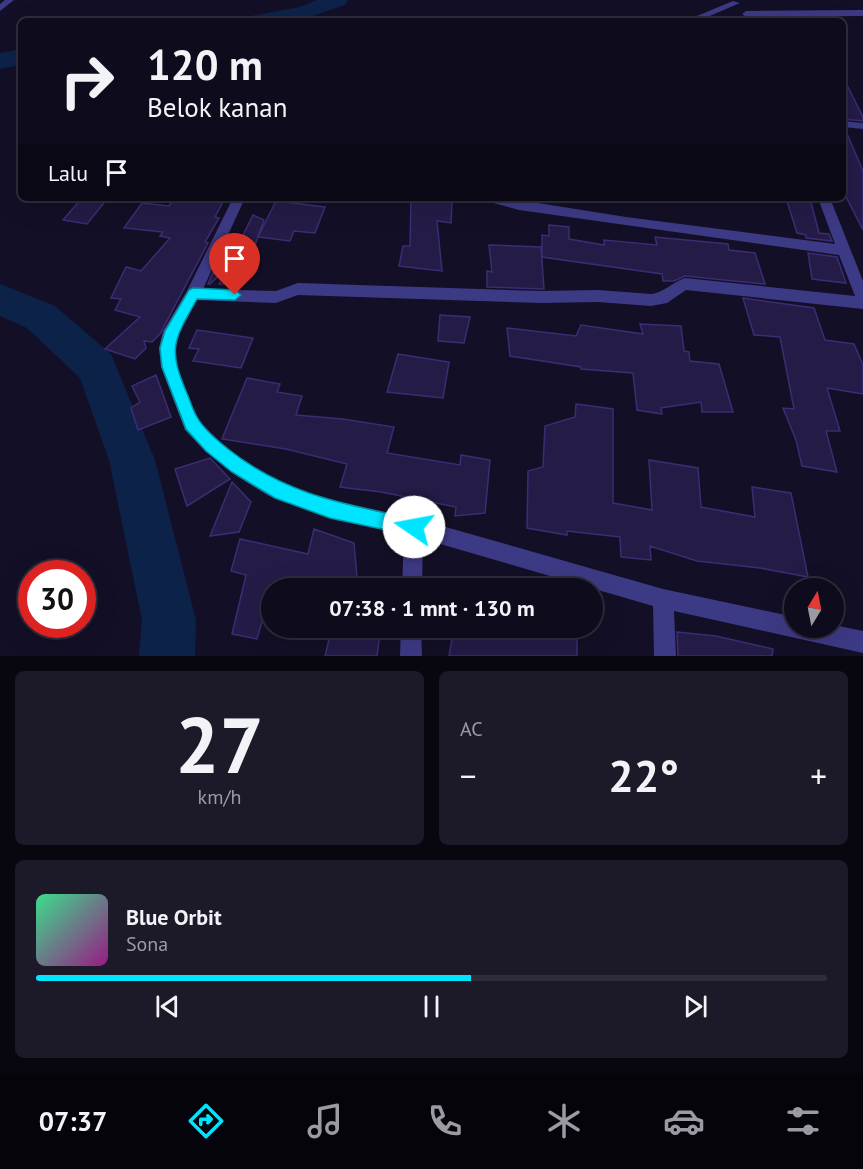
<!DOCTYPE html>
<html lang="id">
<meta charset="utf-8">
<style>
body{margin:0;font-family:"PT Sans",sans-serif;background:#1c1929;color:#f1f3f6;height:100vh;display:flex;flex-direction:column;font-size:22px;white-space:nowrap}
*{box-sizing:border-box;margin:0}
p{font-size:20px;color:#9b9ba3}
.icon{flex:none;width:33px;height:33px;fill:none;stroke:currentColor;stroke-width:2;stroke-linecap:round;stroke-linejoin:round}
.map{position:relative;height:656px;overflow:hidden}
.details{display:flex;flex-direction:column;gap:15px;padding:15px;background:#08060f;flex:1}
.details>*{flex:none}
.guide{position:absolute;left:18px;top:18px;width:828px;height:183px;border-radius:9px;box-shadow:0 6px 24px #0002,0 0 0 2px #2e2b3b;background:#0e0b1c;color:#f1f3f6;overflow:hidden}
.needle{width:39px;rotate:10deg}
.controls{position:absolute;left:784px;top:578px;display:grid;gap:12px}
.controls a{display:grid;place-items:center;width:60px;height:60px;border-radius:50%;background:#0e0b1c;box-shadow:0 6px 24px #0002,0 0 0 2px #2e2b3b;font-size:30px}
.speed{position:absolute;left:18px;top:560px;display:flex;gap:12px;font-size:30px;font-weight:700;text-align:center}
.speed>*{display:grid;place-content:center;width:78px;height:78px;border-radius:50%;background:#0e0b1c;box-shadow:0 6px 24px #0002,0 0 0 2px #2e2b3b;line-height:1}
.speed .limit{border:9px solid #d22;background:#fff;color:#111}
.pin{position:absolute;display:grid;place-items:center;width:51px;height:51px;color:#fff;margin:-62px -26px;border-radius:50% 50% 50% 0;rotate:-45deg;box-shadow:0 0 6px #0007}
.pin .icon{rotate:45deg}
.me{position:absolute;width:66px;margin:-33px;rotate:282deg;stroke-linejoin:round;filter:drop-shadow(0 0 4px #0008)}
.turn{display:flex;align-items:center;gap:21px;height:126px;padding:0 30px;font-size:27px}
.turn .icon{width:78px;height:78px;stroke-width:2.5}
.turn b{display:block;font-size:42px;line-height:51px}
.then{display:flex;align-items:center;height:57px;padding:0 30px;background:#0003;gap:12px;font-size:22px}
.big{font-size:45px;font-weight:800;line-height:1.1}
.details .card{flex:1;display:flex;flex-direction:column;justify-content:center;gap:9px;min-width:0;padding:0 21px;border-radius:9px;background:#1c1929}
.details .dial{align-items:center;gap:0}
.dial b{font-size:78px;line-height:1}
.song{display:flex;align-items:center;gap:18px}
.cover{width:72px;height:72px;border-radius:9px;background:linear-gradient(135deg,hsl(150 70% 55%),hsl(310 70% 35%))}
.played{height:6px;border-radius:3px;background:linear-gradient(90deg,#00e5ff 55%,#2e2b3b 55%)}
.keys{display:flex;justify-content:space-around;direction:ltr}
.heat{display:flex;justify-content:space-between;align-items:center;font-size:33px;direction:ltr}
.details .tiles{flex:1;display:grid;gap:15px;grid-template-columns:1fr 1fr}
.card:last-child{grid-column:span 2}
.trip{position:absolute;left:261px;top:578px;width:342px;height:60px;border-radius:30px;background:#0e0b1c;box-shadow:0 6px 24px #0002,0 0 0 2px #2e2b3b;font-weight:800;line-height:60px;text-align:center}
.tab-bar{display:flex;height:96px;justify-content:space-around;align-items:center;background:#06040b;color:#9b9ba3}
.tab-bar .icon{width:42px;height:42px}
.tab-bar .active{color:#00e5ff}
.tab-bar b{font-size:27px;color:#f1f3f6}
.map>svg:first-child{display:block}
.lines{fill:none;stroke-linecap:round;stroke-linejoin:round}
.river{fill:#0c2248;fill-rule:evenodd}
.building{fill:#241b47;stroke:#3b2d73;stroke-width:1.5}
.minor{fill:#3d3a85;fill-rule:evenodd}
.route{fill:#00e5ff;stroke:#0095a6;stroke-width:1.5}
</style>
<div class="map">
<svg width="863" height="656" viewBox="0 0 863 656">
<rect width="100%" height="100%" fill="#130f26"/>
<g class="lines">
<path class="river" d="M317,0H348L345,5L298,21H247L251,16L299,7Z
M21,49V65L0,69V53Z
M0,284L55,306L111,354L155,460L196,620L195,656H139L142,620L109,460L80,378L27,328L0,316Z"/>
</g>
<path class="building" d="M843,77L863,117V121L843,119Z
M843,129H845L863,171V230L843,191Z
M82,198H108L87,224L63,220Z
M174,198H225L215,217L219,218L205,242L208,243L160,334L152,342L144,341L146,348L135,359L105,349L140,317L115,310L121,299L111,298L126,267L141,271L170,238L160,236L163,232L124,228L142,203L169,206Z
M786,198H810L819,233L829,234L832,241L806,238V235L797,233Z
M411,199L452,202L451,223L437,221L442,271L399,266L403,246H410Z
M276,201L325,207L315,233L294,231L290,241L258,237Z
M253,215L264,220L241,284H219L228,267L210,284H208L226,244L238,245Z
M549,225L569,227V239L604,245V240L657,245L655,237L728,244L729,250L755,253L765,284L685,276L674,281H663L662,274L542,257V235L549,236Z
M489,245L541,247L544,289L487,287V271L492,272Z
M808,253L837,257L846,283L812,279Z
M743,298L814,308L825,340L854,344L863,365V394L827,388L840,431H826L837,472L802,466L796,440L783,408L794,409L780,337L754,335Z
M440,315L470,317L464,343L438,341Z
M640,324L681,326L684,351L689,352L690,361L719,364L733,412H702L701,402L661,408L662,414L637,410L633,373L581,369V367L510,356L507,328L576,336L581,325L643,334Z
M197,330L253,338L241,368L193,361L199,349L189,348Z
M398,354L449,362L443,398L387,392Z
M156,375L171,417L138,430L131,408L140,402L132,386Z
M247,378L280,384L277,392L302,396L296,415L343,419L394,427L387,453L460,465L461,455L490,460L485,513L455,516L456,507L381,492L340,487L347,464L286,449L222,439Z
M576,404L613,409V503L652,510L649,460L698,468L701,507L755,517L752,487L791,493L808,577L760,568L697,561L650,546L651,560L621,557L620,537L567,531V535L527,528L528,471L543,467L545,426L575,417Z
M210,458L230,479L187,506L175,469Z
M232,482L251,502L239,532L210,536Z
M314,529L354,543L358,588H272L257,639L232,634L246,575L231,571L240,539L308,554Z
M332,627H381L377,656H325Z
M454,627H577V656H449Z
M677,632L716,636L773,649L772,656H678Z"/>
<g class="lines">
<path class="minor" d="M5,0H14L0,11V4Z
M733,1L740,3L698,21H685Z
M863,10V16L746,17L742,14L746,11Z
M843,121L863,123V129L843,127Z
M233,198H245L203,289L276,291L298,283L542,291L598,290L651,294C663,293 673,282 685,278L855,296L839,255L519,210L486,201L484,198H506L626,217L835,244L818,198H830L863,281V309L686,290L667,303L651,306L598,302L542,303L298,295L276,303L197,300L178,332L175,348L177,367L197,419L218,440L244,461L280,483L330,500L414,518L663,589L795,617V627L834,625L863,631V653L674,611L676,656H654L653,606L423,539L422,588H402L404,534L330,518L269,496L232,473L206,452L185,430L161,367L159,348L163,331L187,291Z
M401,627H421L422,656H400Z"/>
</g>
<path class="route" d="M193,288L235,290L241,295L235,300L197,299C172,343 168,349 188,396C191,403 193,411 197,417C203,429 218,441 228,449C286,495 344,504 414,519L420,521L422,527L420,533L414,536L330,518L275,498L232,472L206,451L186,429L162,367L160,348L165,331L189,290Z"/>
</svg>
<div class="controls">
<a><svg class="needle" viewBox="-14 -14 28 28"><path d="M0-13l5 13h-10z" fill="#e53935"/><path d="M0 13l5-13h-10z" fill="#9b9ba3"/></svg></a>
</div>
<div class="speed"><div class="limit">30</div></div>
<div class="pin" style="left:235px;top:295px;background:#d93025"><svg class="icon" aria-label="arrive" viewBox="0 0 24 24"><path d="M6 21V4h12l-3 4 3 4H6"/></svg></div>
<svg class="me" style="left:414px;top:527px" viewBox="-20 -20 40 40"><circle r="19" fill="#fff"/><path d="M0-13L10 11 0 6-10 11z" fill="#00e5ff"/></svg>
<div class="trip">07:38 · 1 mnt · 130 m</div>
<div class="guide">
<div class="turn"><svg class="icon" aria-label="right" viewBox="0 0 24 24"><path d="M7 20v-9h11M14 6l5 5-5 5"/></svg><div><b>120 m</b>Belok kanan</div></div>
<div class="then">Lalu<svg class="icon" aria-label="arrive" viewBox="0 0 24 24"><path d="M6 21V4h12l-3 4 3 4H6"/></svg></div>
</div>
</div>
<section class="details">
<div class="tiles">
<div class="card dial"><b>27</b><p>km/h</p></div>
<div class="card"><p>AC</p>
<div class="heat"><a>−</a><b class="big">22°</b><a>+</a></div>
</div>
<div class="card">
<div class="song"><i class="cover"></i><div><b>Blue Orbit</b><p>Sona</p></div></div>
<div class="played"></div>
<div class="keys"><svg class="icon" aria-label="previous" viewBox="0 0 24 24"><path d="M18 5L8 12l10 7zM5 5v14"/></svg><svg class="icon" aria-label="pause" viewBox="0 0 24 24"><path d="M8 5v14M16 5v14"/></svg><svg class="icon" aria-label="next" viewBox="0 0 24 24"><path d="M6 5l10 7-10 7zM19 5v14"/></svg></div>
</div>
</div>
</section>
<nav class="tab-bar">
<b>07:37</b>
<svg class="icon active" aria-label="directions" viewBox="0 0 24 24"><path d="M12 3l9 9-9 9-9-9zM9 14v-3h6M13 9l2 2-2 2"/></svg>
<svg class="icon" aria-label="music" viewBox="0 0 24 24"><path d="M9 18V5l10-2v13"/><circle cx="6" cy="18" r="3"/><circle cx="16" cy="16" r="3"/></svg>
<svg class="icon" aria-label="phone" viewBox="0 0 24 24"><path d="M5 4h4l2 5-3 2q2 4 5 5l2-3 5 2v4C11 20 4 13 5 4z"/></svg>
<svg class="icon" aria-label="climate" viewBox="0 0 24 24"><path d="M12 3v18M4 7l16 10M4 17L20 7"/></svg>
<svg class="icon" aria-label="car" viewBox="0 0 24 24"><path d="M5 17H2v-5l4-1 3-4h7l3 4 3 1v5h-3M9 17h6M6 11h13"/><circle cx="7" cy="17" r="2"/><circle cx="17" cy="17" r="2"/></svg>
<svg class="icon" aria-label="filters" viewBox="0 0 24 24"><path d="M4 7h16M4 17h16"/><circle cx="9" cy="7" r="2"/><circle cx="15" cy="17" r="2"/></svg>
</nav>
